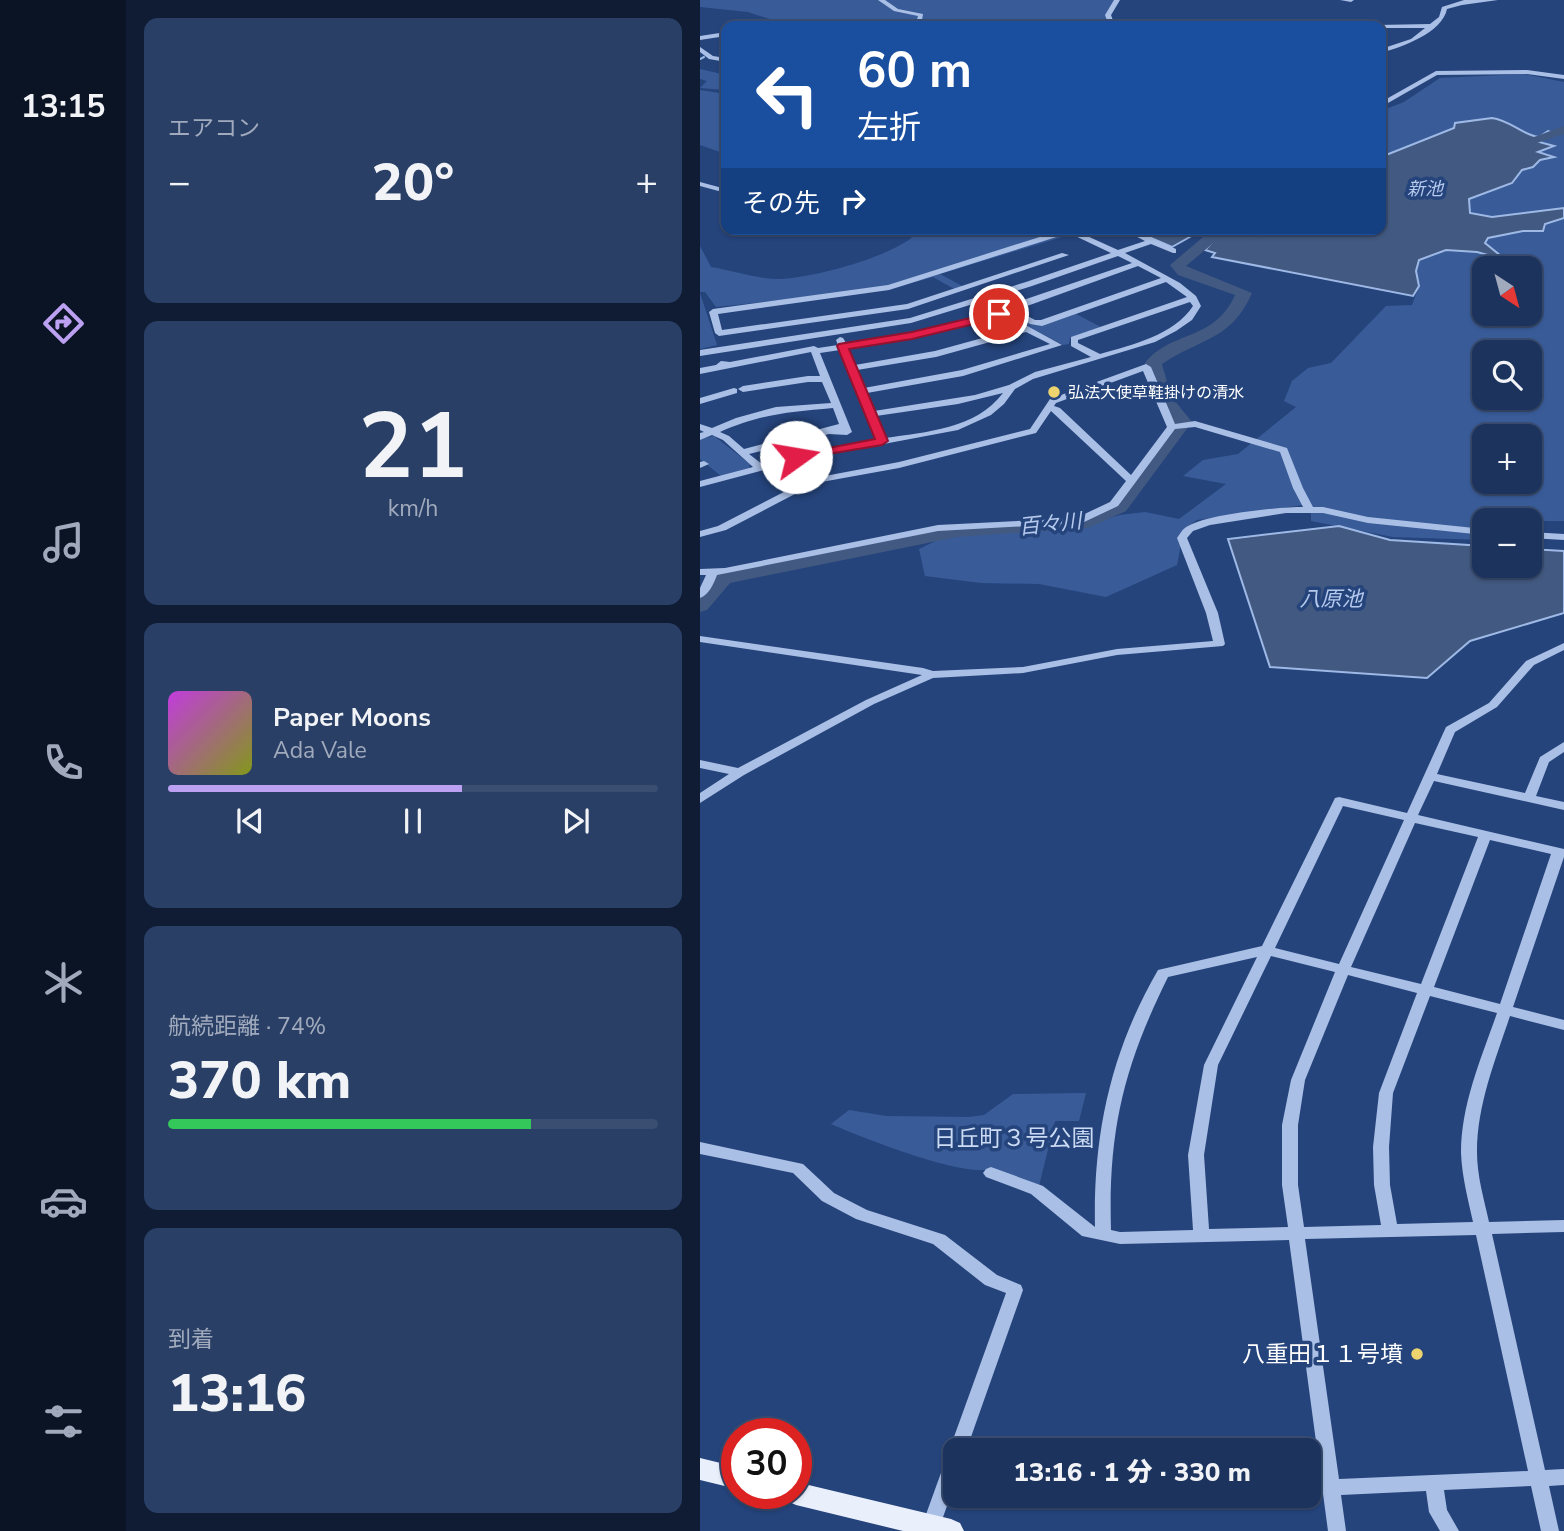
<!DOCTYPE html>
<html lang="ja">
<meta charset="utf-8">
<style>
body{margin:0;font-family:"Nunito Sans","Noto Sans JP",sans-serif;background:#293f66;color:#f1f3f6;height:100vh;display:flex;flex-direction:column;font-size:26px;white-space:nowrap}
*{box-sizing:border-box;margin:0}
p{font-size:23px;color:#a0aabc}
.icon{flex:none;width:38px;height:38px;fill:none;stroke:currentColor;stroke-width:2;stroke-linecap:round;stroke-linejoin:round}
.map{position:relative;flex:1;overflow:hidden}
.drawer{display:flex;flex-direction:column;gap:18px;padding:18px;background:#0f1c33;width:574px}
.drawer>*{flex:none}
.hud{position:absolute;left:21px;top:21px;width:665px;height:214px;border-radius:14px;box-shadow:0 2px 5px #0004,0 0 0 2px #3a4e72;background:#1a4fa0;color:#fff;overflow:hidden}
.needle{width:46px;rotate:144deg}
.fabs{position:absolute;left:772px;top:256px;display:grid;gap:14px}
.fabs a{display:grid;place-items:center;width:70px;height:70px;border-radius:14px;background:#1c335d;box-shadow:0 2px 5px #0004,0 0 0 2px #3a4e72;font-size:35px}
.speed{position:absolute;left:21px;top:1418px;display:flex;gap:14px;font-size:35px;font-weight:700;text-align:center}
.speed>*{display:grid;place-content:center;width:91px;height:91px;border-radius:50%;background:#1c335d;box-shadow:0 2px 5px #0004,0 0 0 2px #3a4e72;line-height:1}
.speed .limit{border:10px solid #d22;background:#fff;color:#111}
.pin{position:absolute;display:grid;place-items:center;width:60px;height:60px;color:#fff;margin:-30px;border:4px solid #fff;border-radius:50%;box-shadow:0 2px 7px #0007}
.me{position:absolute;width:77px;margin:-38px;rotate:77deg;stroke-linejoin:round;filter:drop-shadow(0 0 5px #0008)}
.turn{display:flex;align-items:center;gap:24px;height:147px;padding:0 21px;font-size:32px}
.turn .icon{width:91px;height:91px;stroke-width:2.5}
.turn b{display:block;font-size:49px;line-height:60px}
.then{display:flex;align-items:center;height:66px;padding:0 21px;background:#0003;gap:14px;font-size:26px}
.big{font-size:52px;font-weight:800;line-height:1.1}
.drawer .card{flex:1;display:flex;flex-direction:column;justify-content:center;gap:10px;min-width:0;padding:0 24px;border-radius:14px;background:#293f66}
.drawer .dial{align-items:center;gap:0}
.dial b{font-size:91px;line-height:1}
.song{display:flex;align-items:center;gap:21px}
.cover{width:84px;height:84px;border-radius:10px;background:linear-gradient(135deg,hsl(290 70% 55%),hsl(70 70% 35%))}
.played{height:7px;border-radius:4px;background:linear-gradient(90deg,#bca0f2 60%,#3a4e72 60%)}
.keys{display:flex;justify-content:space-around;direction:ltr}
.heat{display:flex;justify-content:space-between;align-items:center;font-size:38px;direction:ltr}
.charge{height:10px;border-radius:5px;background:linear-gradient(90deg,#34c759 74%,#3a4e72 0)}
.trip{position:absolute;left:243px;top:1438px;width:378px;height:70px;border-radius:14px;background:#1c335d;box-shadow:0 2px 5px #0004,0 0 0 2px #3a4e72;font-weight:800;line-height:70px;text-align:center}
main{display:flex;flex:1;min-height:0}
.menu{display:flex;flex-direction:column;width:126px;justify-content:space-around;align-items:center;background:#0b1425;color:#a0aabc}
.menu .icon{width:49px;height:49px}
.menu .selected{color:#bca0f2}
.menu b{font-size:32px;color:#f1f3f6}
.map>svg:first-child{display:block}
.green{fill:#395c99;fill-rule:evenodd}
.water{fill:#425981;stroke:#9eb9e5;stroke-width:2}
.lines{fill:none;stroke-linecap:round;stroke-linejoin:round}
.stream{stroke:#9eb9e5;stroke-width:2}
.river{fill:#425981;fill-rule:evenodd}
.minor{fill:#aabfe5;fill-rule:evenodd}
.major{fill:#eaeffc;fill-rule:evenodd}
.route{fill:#e11d48;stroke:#92132f;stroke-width:2}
.poi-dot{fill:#eed46e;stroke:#25447c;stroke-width:2.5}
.labels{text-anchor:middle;stroke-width:7;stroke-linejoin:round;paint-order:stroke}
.far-poi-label{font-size:16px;fill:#fff;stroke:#25447c;text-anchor:start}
.far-water-label{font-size:18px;font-style:italic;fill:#b5c9ec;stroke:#25447c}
.water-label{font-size:21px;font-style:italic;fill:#b5c9ec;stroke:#25447c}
.near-park-label{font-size:23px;fill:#ccdbf4;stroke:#25447c}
.near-poi-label{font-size:23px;fill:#fff;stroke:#25447c;text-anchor:end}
</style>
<main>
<nav class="menu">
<b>13:15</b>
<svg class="icon selected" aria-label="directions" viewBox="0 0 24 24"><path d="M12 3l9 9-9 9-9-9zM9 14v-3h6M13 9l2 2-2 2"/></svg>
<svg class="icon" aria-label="music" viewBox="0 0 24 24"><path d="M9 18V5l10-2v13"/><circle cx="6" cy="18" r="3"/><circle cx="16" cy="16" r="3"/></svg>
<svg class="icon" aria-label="phone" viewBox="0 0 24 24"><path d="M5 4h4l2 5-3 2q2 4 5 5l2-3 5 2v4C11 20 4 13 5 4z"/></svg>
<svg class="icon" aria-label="climate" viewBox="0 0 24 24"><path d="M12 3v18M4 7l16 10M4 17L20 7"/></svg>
<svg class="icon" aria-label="car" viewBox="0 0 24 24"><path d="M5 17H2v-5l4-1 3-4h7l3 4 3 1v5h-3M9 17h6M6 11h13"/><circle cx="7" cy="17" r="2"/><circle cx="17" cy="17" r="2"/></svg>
<svg class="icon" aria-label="filters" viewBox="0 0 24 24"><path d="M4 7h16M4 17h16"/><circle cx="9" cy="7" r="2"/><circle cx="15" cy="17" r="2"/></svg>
</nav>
<section class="drawer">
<div class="card"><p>エアコン</p>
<div class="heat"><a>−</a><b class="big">20°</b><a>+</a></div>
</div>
<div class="card dial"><b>21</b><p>km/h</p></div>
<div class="card">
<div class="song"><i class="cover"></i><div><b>Paper Moons</b><p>Ada Vale</p></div></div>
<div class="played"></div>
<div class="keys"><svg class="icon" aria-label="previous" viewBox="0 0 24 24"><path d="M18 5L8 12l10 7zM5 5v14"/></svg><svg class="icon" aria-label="pause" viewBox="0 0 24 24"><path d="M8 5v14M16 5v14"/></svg><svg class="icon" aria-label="next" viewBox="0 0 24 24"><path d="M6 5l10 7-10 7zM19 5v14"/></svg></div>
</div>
<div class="card"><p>航続距離 · 74%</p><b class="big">370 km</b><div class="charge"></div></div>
<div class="card"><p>到着</p><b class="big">13:16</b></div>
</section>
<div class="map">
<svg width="864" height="1531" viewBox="0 0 864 1531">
<rect width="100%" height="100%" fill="#25447c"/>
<path class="green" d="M0,0H417L419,2L405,26L207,20L175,25L143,22L108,25L79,22L48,12L0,7Z
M0,69L26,75V90L0,88L7,81L0,79Z
M824,74L864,82V208L792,217L770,213L769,199L812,183L822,170L833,167L849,154L837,152L854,145L839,142L853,133L848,131L839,138C824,136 814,123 800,119C778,113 704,148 681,157V111L704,102L740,78Z
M0,90L26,94V154L0,145Z
M864,218V521H840L830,529V520H784V540L693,537L611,521V504L497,520L484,529L477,565L406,597L339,584L281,583L225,576L219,549L248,535L282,526H380L420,515L445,512L479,519L526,484L483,476L503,460L538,454L596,407L584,401L592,381L608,368L631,363L686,306L712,305L719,286L716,271L719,260C736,249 759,247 778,252C787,255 796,260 805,259L785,243L788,237L843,228L845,224ZM784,268H830V313H784ZM784,352H830V397H784ZM784,436H830V481H784Z
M214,229H347L362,237L240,274L264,287L256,290L233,277L195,288L16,307L5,292H0V246L11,267C31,270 54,278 75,279C107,280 193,257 216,234Z
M0,293L17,345L0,349Z
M295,300L307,306L306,311C340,329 341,326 376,314L401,327L370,338L369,344L363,345L301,312H290L278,305Z
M14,436L50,464L49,468L21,476L0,459V439Z
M386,1093L379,1121H355L339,1186L290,1169C261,1177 161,1137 131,1124L149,1110L186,1116L269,1117L284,1115L313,1094Z"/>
<path class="water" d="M792,118C810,120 822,135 839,137L848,131L854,133L839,142L854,146L838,152L854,157L840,160L833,167L822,170L812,183L769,199L770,213L792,217L864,208V218L845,224L843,231H823L788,238L785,243L806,260L777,252L746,250L719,260L716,271L719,286L713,296L512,257L515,253L505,250L520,234L530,236L541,229H681V157L754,128L755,123Z
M463,229H504L472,247L444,235V232Z
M639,526L690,540L784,546V565H830V549L864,551V613L770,641L727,678L570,667L528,539Z"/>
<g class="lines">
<path class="stream" d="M0,59L4,57"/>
<path class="river" d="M864,126V134L825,147L818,143Z
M561,229H583L543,244L517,240L486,266L552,293C531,341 500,338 462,364L471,396L492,422L426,511L388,528L257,537L30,583L7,610L0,612V593L16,574L257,525L378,518L412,503L474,422L454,396L445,363C471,330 514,342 535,295L478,275L470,265L509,232L542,235Z"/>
<path class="minor" d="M178,0H185L198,9L223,14L221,26H215L218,16L194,11Z
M414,0H420L411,15L415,26H409L405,15Z
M640,0H654L651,2Z
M764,0H798L762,5L747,9C742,33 702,47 681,53V49L711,39L725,28H681V26H676L677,25L730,24L739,17L742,7Z
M26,32V36L0,40V36Z
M0,47L13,56L26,58V62L9,59L0,52Z
M827,70L864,75V79L827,74L737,75L681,107V102L736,71Z
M0,182L26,189V193L0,186Z
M365,229H378L376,231L418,250L445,241L422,229H433L476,249V253H473L451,244L425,253L480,283L496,296L501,306L492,320L476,331L455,342L333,379L315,389L304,404L291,415L258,430L109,458L0,487V481L53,467L23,440L12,435L0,440V433L4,432L0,430V424L12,428L36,418L76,407L131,403L122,382H108L43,392L38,389L43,386L108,376H120L111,352L0,374V368L16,365L21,361L30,362L114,346L118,348L138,345L136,340L140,337L143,338L146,343L227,330L291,311L302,312L362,345L263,376L167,393L174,411L275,395L309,385L335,372L391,357L371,346V337L487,297L466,282L342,326L330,324L307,311L309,305L432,263L418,256L332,286L211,323L0,356V350L210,318L326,282L411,253L369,233L189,290L18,314L22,330L207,304L362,253L369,255L208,309L19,336L15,333L9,312L13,309L188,285ZM438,266L461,278L341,320H335L316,310ZM490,302L493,306C474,335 432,345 400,354L378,343V340ZM291,317H297L319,328L235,351L155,365L148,348L228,335ZM326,332L350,344L262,370L164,388L157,370L236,357ZM140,350L176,439L108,452L62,464L49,454L129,434L147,435L152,432L120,353ZM303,393C276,429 226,432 185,438L176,416L258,404ZM133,408L139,424L44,449L29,436L20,432C61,414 89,412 133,408Z
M446,364L451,367L475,424L495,421L587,448L603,488L613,507H623L668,517L784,529V535L668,523L623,513H586L510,525L493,531L487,538L518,613L525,644L523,646L417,655L323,673L233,678L174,704L44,775L0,803V793L29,774L0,768V760L38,768L166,700L222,675L0,642V636L223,668L233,671L323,667L417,649L513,641L506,613L477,538C480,534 483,528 488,526C509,514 578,507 603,507L593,488L580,452L495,427L475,429L418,506L382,523L238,531L17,575C14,583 9,595 0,598V588L6,575H0V569L25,568L238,525L376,518L410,502L426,481L351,411L336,433L199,468L116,483L26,530L0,537V531L18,526L109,479L199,462L330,429L350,399ZM443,371L467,427L431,475L360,408L354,406L356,403Z
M34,388L37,389V393L0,404V398Z
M4,461L9,464L0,468V462Z
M830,532L864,534V540L830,538Z
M864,643V650L834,665L797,707L755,732L737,774L825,793L840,757L864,742V752L849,762L836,796L864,802V810L734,781L718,815L864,849V857L813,1007L864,1020V1030L810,1016C795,1061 777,1105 777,1152C777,1176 784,1199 789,1222L864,1220V1232L792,1234L845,1470L864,1469V1485L849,1486L859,1531H841L831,1486L744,1490L747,1510L759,1531H740L729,1512L726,1491L641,1495L646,1531H628L589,1240L420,1244L382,1236L331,1194L286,1177L283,1173L286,1169L291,1167L343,1186L395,1227C393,1134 411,1051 458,970L562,946L635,798L639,797L707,813L746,727L789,703L826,661ZM643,806L704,820L639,964L575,948ZM715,823L778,837L721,984L651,967ZM790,840L851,854L800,1004L734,987ZM571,956L635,972L591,1080L582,1125V1185L588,1227L509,1229L504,1155L518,1065ZM557,957L504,1065L488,1155L493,1230L420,1232L411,1230C408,1130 424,1066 468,977ZM648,975L717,993L679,1093L673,1147L674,1185L681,1225L604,1227L598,1185V1125L605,1080ZM730,996L797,1013C781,1059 761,1104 761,1153C762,1177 768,1199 773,1222L697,1224L690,1185L689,1147L693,1093ZM776,1235L828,1471L639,1479L605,1239Z
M0,1142L103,1164L134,1193L167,1210L245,1235L297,1275L321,1285L323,1290L266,1451H256V1481L238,1531H220L306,1293L285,1285L233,1244L156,1219L122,1201L93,1173L0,1154Z"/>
<path class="major" d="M0,1458L37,1467V1489L0,1480Z
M96,1482L251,1519L260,1523L264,1531H203L96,1505L87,1501L83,1493H96Z"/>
</g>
<path class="route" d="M299,311L304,314L303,317L212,339L149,349L188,441L182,445L92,460V455L175,439L137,346L139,344L212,332Z"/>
<g class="poi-dot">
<circle cx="354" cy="392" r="7"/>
<circle cx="717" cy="1354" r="7"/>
</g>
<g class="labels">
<g class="far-poi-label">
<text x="368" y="398">弘法大使草鞋掛けの清水</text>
</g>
<g class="far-water-label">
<text x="725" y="195">新池</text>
</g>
<g class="water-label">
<text transform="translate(350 524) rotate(-6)" y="7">百々川</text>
<text x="631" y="606">八原池</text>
</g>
<g class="near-park-label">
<text x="314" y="1146">日丘町３号公園</text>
</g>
<g class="near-poi-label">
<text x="703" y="1362">八重田１１号墳</text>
</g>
</g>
</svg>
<div class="fabs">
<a><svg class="needle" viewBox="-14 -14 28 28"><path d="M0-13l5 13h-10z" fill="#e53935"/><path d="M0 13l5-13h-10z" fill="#a0aabc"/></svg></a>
<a><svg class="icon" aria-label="search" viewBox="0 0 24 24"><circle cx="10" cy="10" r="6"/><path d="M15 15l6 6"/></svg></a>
<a>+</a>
<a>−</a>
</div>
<div class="speed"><div class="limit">30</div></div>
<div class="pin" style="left:299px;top:314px;background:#d93025"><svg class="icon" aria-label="arrive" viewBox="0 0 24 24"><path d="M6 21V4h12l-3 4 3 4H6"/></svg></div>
<svg class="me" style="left:96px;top:457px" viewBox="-20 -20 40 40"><circle r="19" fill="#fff"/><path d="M0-13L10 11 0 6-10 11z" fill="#e11d48"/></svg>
<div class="trip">13:16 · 1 分 · 330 m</div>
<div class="hud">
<div class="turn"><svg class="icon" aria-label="left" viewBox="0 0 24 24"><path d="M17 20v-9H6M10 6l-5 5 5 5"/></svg><div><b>60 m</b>左折</div></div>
<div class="then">その先<svg class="icon" aria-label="right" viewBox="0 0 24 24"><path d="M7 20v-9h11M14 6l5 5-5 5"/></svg></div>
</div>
</div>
</main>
